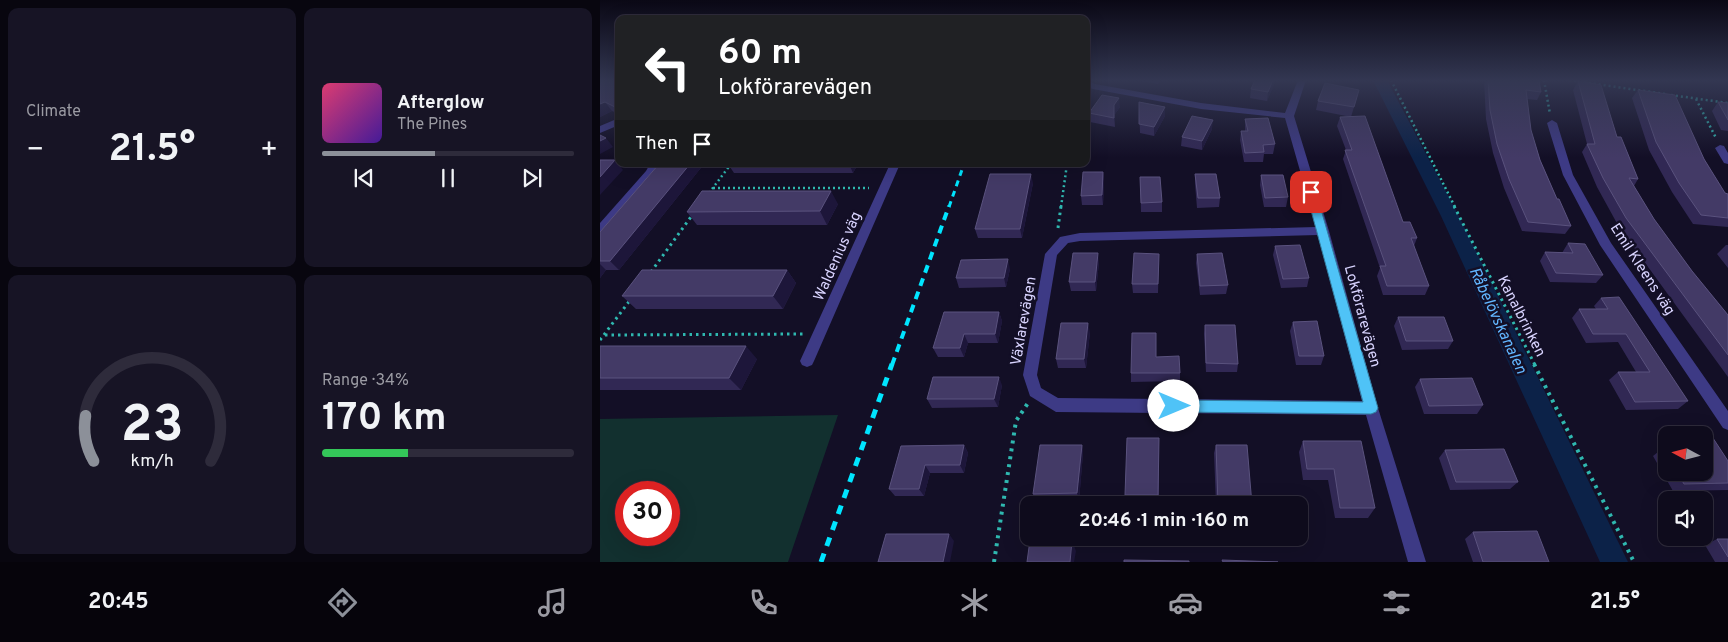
<!DOCTYPE html>
<meta charset="utf-8">
<style>
body{margin:0;font-family:Overpass,sans-serif;background:#171425;color:#f1f3f6;height:100vh;display:flex;flex-direction:column;font-size:19px;white-space:nowrap}
*{box-sizing:border-box;margin:0}
p{font-size:16px;color:#9b9ba3}
.icon{flex:none;width:28px;height:28px;fill:none;stroke:currentColor;stroke-width:2;stroke-linecap:round;stroke-linejoin:round}
.map{position:relative;flex:1;overflow:hidden}
.drawer{display:flex;flex-direction:column;gap:8px;padding:8px;background:#08060f;width:600px}
.drawer>*{flex:none}
.guide{position:absolute;left:15px;top:15px;width:475px;height:152px;border-radius:10px;box-shadow:0 5px 20px #0002,0 0 0 1px #2e2b3b;background:#202124;color:#fff;overflow:hidden}
.needle{width:32px;rotate:277deg}
.tools{position:absolute;left:1058px;top:426px;display:grid;gap:10px}
.tools a{display:grid;place-items:center;width:55px;height:55px;border-radius:10px;background:#0e0b1c;box-shadow:0 5px 20px #0002,0 0 0 1px #2e2b3b;font-size:25px}
.speed{position:absolute;left:15px;top:481px;display:flex;gap:10px;font-size:25px;font-weight:700;text-align:center}
.speed>*{display:grid;place-content:center;width:65px;height:65px;border-radius:50%;background:#0e0b1c;box-shadow:0 5px 20px #0002,0 0 0 1px #2e2b3b;line-height:1}
.speed .limit{border:8px solid #d22;background:#fff;color:#111}
.pin{position:absolute;display:grid;place-items:center;width:42px;height:42px;color:#fff;margin:-21px;border-radius:10px;box-shadow:0 2px 8px #0006}
.me{position:absolute;width:55px;margin:-28px;rotate:90deg;stroke-linejoin:round;filter:drop-shadow(0 0 4px #0008)}
.turn{display:flex;align-items:center;gap:18px;height:105px;padding:0 20px;font-size:22px}
.turn .icon{width:65px;height:65px;stroke-width:2.5}
.turn b{display:block;font-size:35px;line-height:42px}
.then{display:flex;align-items:center;height:48px;padding:0 20px;background:#0003;gap:10px;font-size:19px}
.big{font-size:38px;font-weight:700;line-height:1.1}
.drawer .card{flex:1;display:flex;flex-direction:column;justify-content:center;gap:8px;min-width:0;padding:0 18px;border-radius:10px;background:#171425}
.drawer .dial{align-items:center;gap:0}
.dial svg{height:130px;overflow:visible;fill:none;stroke:#2e2b3b;stroke-width:7;stroke-linecap:round;text-anchor:middle}
.dial text{fill:#f1f3f6;stroke:none}
.song{display:flex;align-items:center;gap:15px}
.cover{width:60px;height:60px;border-radius:8px;background:linear-gradient(135deg,hsl(340 70% 55%),hsl(260 70% 35%))}
.played{height:5px;border-radius:2px;background:linear-gradient(90deg,#8c9099 45%,#2e2b3b 45%)}
.keys{display:flex;justify-content:space-around;direction:ltr}
.heat{display:flex;justify-content:space-between;align-items:center;font-size:28px;direction:ltr}
.charge{height:8px;border-radius:4px;background:linear-gradient(90deg,#34c759 34%,#2e2b3b 0)}
.drawer .tiles{flex:1;display:grid;gap:8px;grid-template-columns:repeat(2,1fr)}
.trip{position:absolute;left:420px;top:496px;width:288px;height:50px;border-radius:10px;background:#0e0b1c;box-shadow:0 5px 20px #0002,0 0 0 1px #2e2b3b;font-weight:700;line-height:50px;text-align:center}
.dock{display:flex;height:80px;justify-content:space-around;align-items:center;background:#06040b;color:#9b9ba3}
.dock .icon{width:35px;height:35px}
.dock .on{color:#8c9099}
.dock b{font-size:22px;color:#f1f3f6}
main{display:flex;flex:1;min-height:0}
.map>svg:first-child{display:block}
.green{fill:#12302f;fill-rule:evenodd}
.lines{fill:none;stroke-linecap:round;stroke-linejoin:round}
.canal{fill:#0c2248;fill-rule:evenodd}
.path-far2{stroke:#2fb8b0;stroke-width:2.5;stroke-dasharray:2 3;stroke-linecap:butt}
.path-far1{stroke:#2fb8b0;stroke-width:3;stroke-dasharray:2.5 4;stroke-linecap:butt}
.path{stroke:#2fb8b0;stroke-width:4;stroke-dasharray:3 5;stroke-linecap:butt}
.minor{fill:#3d3a85;fill-rule:evenodd}
.rail-far2{stroke:#00e5ff;stroke-width:3;stroke-dasharray:6 5;stroke-linecap:butt}
.rail-far1{stroke:#00e5ff;stroke-width:4;stroke-dasharray:8 6;stroke-linecap:butt}
.rail{stroke:#00e5ff;stroke-width:5;stroke-dasharray:9 8;stroke-linecap:butt}
.wall{fill:#312854}
.shaded-wall{fill:#1d163a}
.building{fill:#433a66;stroke:#5a527e}
.route{fill:#4fc3f7;stroke:#337fa1}
.labels{text-anchor:middle;stroke-width:5;stroke-linejoin:round;paint-order:stroke}
.street-label{font-size:15px;fill:#d9d4ff;stroke:#130f26}
.water-label{font-size:16px;font-style:italic;fill:#62b6ff;stroke:#130f26}
</style>
<main>
<section class="drawer">
<div class="tiles">
<div class="card"><p>Climate</p>
<div class="heat"><a>−</a><b class="big">21.5°</b><a>+</a></div>
</div>
<div class="card">
<div class="song"><i class="cover"></i><div><b>Afterglow</b><p>The Pines</p></div></div>
<div class="played"></div>
<div class="keys"><svg class="icon" aria-label="previous" viewBox="0 0 24 24"><path d="M18 5L8 12l10 7zM5 5v14"/></svg><svg class="icon" aria-label="pause" viewBox="0 0 24 24"><path d="M8 5v14M16 5v14"/></svg><svg class="icon" aria-label="next" viewBox="0 0 24 24"><path d="M6 5l10 7-10 7zM19 5v14"/></svg></div>
</div>
<div class="card dial"><svg viewBox="0 0 100 80">
<path d="M14 69A42 42 0 1 1 86 69"/>
<path d="M14 69A42 42 0 0 1 9 41" stroke="#8c9099"/>
<text x="50" y="56" font-size="32" font-weight="700">23</text>
<text x="50" y="72" font-size="11">km/h</text>
</svg></div>
<div class="card"><p>Range · 34%</p><b class="big">170 km</b><div class="charge"></div></div>
</div>
</section>
<div class="map">
<svg width="1128" height="562" viewBox="0 0 1128 562">
<rect width="100%" height="100%" fill="#130f26"/>
<path class="green" d="M238,415L188,562H0V419ZM26,492H69V535H26Z"/>
<g class="lines">
<path class="canal" d="M773,80H787L859,216L1028,562H1000L841,216Z"/>
<path class="path-far2" d="M791,80L855,207
M944,80L950,114
M969,80L1065,94
M1071,95L1128,103
M1096,99L1116,138
M113,188H269
M109,193L131,164
M461,207L467,164"/>
<path class="path-far1" d="M854,206L935,365
M458,228L461,206
M51,272L93,214
M5,335L204,334
M0,340L31,299"/>
<path class="path" d="M934,364L1034,562
M394,562L416,421L428,403"/>
<path class="minor" d="M486,80L495,84L601,103L685,113L698,80H706L694,116L729,231L778,408L826,562H808L766,415L456,412L430,396L423,375L445,254L460,237L480,233L716,227L685,118L601,109L493,89L486,86ZM718,235L762,401L458,398L441,388L437,375L457,255L468,243L480,241Z
M19,118V125L0,133V126Z
M952,120L957,123L973,175L1011,243L1128,411V430L1123,428L1000,245L963,175L947,123Z
M1120,145L1124,146L1128,153V164L1124,163L1115,148Z
M50,164H60L55,174L4,234L0,235V223L46,171Z
M290,164H300L214,361L212,365L207,367L202,365L200,361Z"/>
<path class="rail-far2" d="M349,207L364,164"/>
<path class="rail-far1" d="M292,365L349,206"/>
<path class="rail" d="M221,562L292,364"/>
</g>
<path class="wall" d="M0,80H19V114L12,111L0,117Z
M542,80H561L558,84L542,81Z
M655,80H675L674,84L667,101L650,98L651,89Z
M884,80H939L941,92L937,100L927,99L931,130L940,160L957,199L971,226L965,234L922,231L904,188L893,153L886,119Z
M978,81L1017,137L1038,179L1034,186L1054,219L1092,271L1128,315V377L1019,227L997,187L982,152L987,144L973,90Z
M759,90L751,117L716,110L718,101Z
M1038,90L1125,193L1128,194V227L1093,224L1072,192L1049,150L1032,98Z
M539,102L565,107V116L554,136L540,133Z
M1118,102L1128,103V131L1121,130L1112,111Z
M520,107L515,114V127L490,122L489,113Z
M740,117L803,222L817,238L814,246L829,286L825,295H783L777,276L780,268L743,159L746,150L737,126Z
M645,119L675,144L673,154H664L663,162H644L640,140L641,131H645Z
M612,129L602,150L581,146L582,137Z
M59,164H104L19,270H6L0,278V232Z
M128,164H258L253,173H134Z
M503,172L504,181L503,205H482L481,196Z
M595,174L620,198L619,207L597,208L595,184Z
M661,175L688,197L686,207H664L660,185Z
M540,177L562,202V212H541Z
M433,183L422,238H378L375,229Z
M238,204L227,225H97L87,212Z
M968,243L1003,275L996,283L950,282L940,261L945,252L962,253Z
M1126,245H1128V268L1117,254Z
M675,246L709,278L707,287L681,288L673,255Z
M559,254L558,293H533L532,284Z
M597,254L628,285L626,294L600,295L596,263Z
M499,262L496,291H471L469,282Z
M410,269L406,287L359,288L356,278Z
M187,270L196,283L183,309H36L22,296Z
M1001,298L1088,401L1078,409L1026,410L1009,380L1018,372H1036L1018,342L986,343L972,318L979,309H996L994,306Z
M399,312L402,321L398,343H368L364,357H338L333,348Z
M798,317L853,341L848,349L802,350L794,326Z
M693,322L724,356L721,365H696L690,331Z
M605,325L638,364L637,372H606L604,334Z
M490,332L486,368H458L456,359Z
M0,346L157,359L141,390H0Z
M531,373H580V381L531,382Z
M820,379L883,405L877,414H824L815,387Z
M402,385L398,407L332,408L327,399Z
M1088,432H1109L1128,461V490L1073,491L1053,456L1063,448H1066V472H1104V435H1084Z
M559,438V502H526L525,495Z
M703,441L775,508L768,518H735L728,480H703L699,452Z
M364,445L368,453L364,473H330L324,496H295L289,489L301,446Z
M482,445L483,453L479,501H436L433,494Z
M616,445L652,505H616L614,453Z
M845,450L918,482L910,489L850,490L839,458Z
M873,532L949,562H873L865,539Z
M1117,539H1128V562H1115L1105,545Z"/>
<path class="shaded-wall" d="M673,80H675L674,84L667,101L668,92Z
M519,98L520,107L515,114V127L514,118V105Z
M5,102L12,111L0,117V104Z
M565,107V116L554,136V127Z
M613,120L612,129L602,150V141Z
M6,138L13,147L0,154V141Z
M15,160L23,170L0,195V177Z
M90,164H104L19,270L10,261Z
M249,164H258L253,173Z
M503,172L504,181L503,205L502,195Z
M431,174L433,183L422,238L420,229Z
M231,191L238,204L227,225L220,211Z
M498,253L499,262L496,291L495,282Z
M408,259L410,269L406,287L404,278Z
M0,264L6,270L0,278Z
M187,270L196,283L183,309L173,296Z
M399,312L402,321L398,343L395,334Z
M488,323L490,332L486,368L484,359Z
M364,334L368,343L364,357L360,348Z
M146,346L157,359L141,390L129,378Z
M399,377L402,385L398,407L394,399Z
M364,445L368,453L364,473L360,465Z
M482,445L483,453L479,501L477,493Z
M325,465L330,473L324,496L319,489Z
M349,534L354,541L350,562H343Z
M472,541L476,551L474,562H470Z"/>
<path class="building" d="M0,80H19V109L5,102L0,104Z
M655,80H673L668,92L651,89Z
M888,80H939L941,92L926,90L931,130L940,160L957,199H959L971,226L928,222L909,179L897,144L890,110Z
M978,81L1001,85L1017,137H1021L1038,179L1029,178L1054,219L1092,271L1128,315V355L1026,218L1003,178L987,144H995Z
M725,83L759,90L754,107L718,101Z
M1038,90L1075,95L1104,159L1125,193L1128,194V218L1101,215L1079,183L1056,142Z
M502,95L519,98L514,105V118L489,113Z
M539,102L565,107L554,127L539,124Z
M1118,102L1128,103V120Z
M592,116L613,120L602,141L582,137Z
M765,116L803,222H810L817,238H811L829,286H787L780,266H786L745,150H752L740,117Z
M668,118L675,144L663,145L664,152L645,153L641,131H648L645,119Z
M0,135L6,138L0,141Z
M0,160H15L0,177Z
M59,164H90L10,261H0V232Z
M483,172H503L502,195L481,196Z
M390,174H431L420,229H375Z
M595,174H616L620,198H598Z
M661,175H683L688,197L665,198Z
M540,177H560L562,202L541,203Z
M102,191H231L220,211L87,212Z
M968,243L985,244L1003,275L956,273L945,252L973,253Z
M700,245L709,278L683,279L675,246Z
M473,253H498L495,282H469Z
M534,253L559,254L558,284H532Z
M622,253L628,285L600,286L597,254Z
M408,259L404,278H356L361,260Z
M42,270H187L173,296H22Z
M1019,297L1088,401L1035,402L1018,372H1050L1026,334H993L979,309H1008L1001,298Z
M344,312H399L395,334H364L360,348H333Z
M798,317H844L853,341H806Z
M717,321L724,356H699L693,322Z
M461,323H488L484,359H456Z
M605,325H635L638,364L606,363Z
M532,333H556V357L579,356L580,373H531Z
M0,346H146L129,378H0Z
M333,377H399L394,399H327Z
M872,378L883,405L829,406L820,379Z
M1088,432H1109L1128,461V483L1084,484L1077,472H1104V435H1090Z
M527,438H559L558,495H525Z
M703,441H761L775,508H740L734,469H707Z
M364,445L360,465H325L319,489H289L301,446Z
M440,445H482L477,493L433,494Z
M616,445H647L652,505H618Z
M1063,448H1066V454Z
M904,449L918,482H856L845,450Z
M937,531L949,562H883L873,532Z
M286,534H349L343,562H278Z
M1117,539H1128V557Z
M430,540L472,541L470,562H427Z
M524,560L589,561V562H524Z
M622,560L678,562H623Z"/>
<linearGradient id="sky" x2="0" y2="1"><stop stop-color="#0a0815"/><stop offset="0.51" stop-color="#333752"/><stop offset="1" stop-color="#333752" stop-opacity="0"/></linearGradient>
<rect width="1128" height="158" fill="url(#sky)"/>
<path class="route" d="M711,189L716,192L778,408L776,412L771,414L574,412L569,410L567,406L569,402L574,400L763,402L706,192Z"/>
<g class="labels">
<g class="street-label">
<text transform="translate(237 256) rotate(-66)" y="5">Waldenius väg</text>
<text transform="translate(1043 269) rotate(57)" y="5">Emil Kleens väg</text>
<text transform="translate(763 316) rotate(75)" y="5">Lokförarevägen</text>
<text transform="translate(922 316) rotate(63)" y="5">Kanalbrinken</text>
<text transform="translate(423 321) rotate(-80)" y="5">Växlarevägen</text>
</g>
<g class="water-label">
<text transform="translate(899 320) rotate(65)" y="6">Råbelövskanalen</text>
</g>
</g>
</svg>
<div class="tools">
<a><svg class="needle" viewBox="-14 -14 28 28"><path d="M0-13l5 13h-10z" fill="#e53935"/><path d="M0 13l5-13h-10z" fill="#9b9ba3"/></svg></a>
<a><svg class="icon" aria-label="sound" viewBox="0 0 24 24"><path d="M4 9h4l5-4v14l-5-4H4zM17 9q2 3 0 6"/></svg></a>
</div>
<div class="speed"><div class="limit">30</div></div>
<div class="pin" style="left:711px;top:192px;background:#d93025"><svg class="icon" aria-label="arrive" viewBox="0 0 24 24"><path d="M6 21V4h12l-3 4 3 4H6"/></svg></div>
<svg class="me" style="left:574px;top:406px" viewBox="-20 -20 40 40"><circle r="19" fill="#fff"/><path d="M0-13L10 11 0 6-10 11z" fill="#4fc3f7"/></svg>
<div class="trip">20:46 · 1 min · 160 m</div>
<div class="guide">
<div class="turn"><svg class="icon" aria-label="left" viewBox="0 0 24 24"><path d="M17 20v-9H6M10 6l-5 5 5 5"/></svg><div><b>60 m</b>Lokförarevägen</div></div>
<div class="then">Then<svg class="icon" aria-label="arrive" viewBox="0 0 24 24"><path d="M6 21V4h12l-3 4 3 4H6"/></svg></div>
</div>
</div>
</main>
<nav class="dock">
<b>20:45</b>
<svg class="icon on" aria-label="directions" viewBox="0 0 24 24"><path d="M12 3l9 9-9 9-9-9zM9 14v-3h6M13 9l2 2-2 2"/></svg>
<svg class="icon" aria-label="music" viewBox="0 0 24 24"><path d="M9 18V5l10-2v13"/><circle cx="6" cy="18" r="3"/><circle cx="16" cy="16" r="3"/></svg>
<svg class="icon" aria-label="phone" viewBox="0 0 24 24"><path d="M5 4h4l2 5-3 2q2 4 5 5l2-3 5 2v4C11 20 4 13 5 4z"/></svg>
<svg class="icon" aria-label="climate" viewBox="0 0 24 24"><path d="M12 3v18M4 7l16 10M4 17L20 7"/></svg>
<svg class="icon" aria-label="car" viewBox="0 0 24 24"><path d="M5 17H2v-5l4-1 3-4h7l3 4 3 1v5h-3M9 17h6M6 11h13"/><circle cx="7" cy="17" r="2"/><circle cx="17" cy="17" r="2"/></svg>
<svg class="icon" aria-label="filters" viewBox="0 0 24 24"><path d="M4 7h16M4 17h16"/><circle cx="9" cy="7" r="2"/><circle cx="15" cy="17" r="2"/></svg>
<b>21.5°</b>
</nav>
